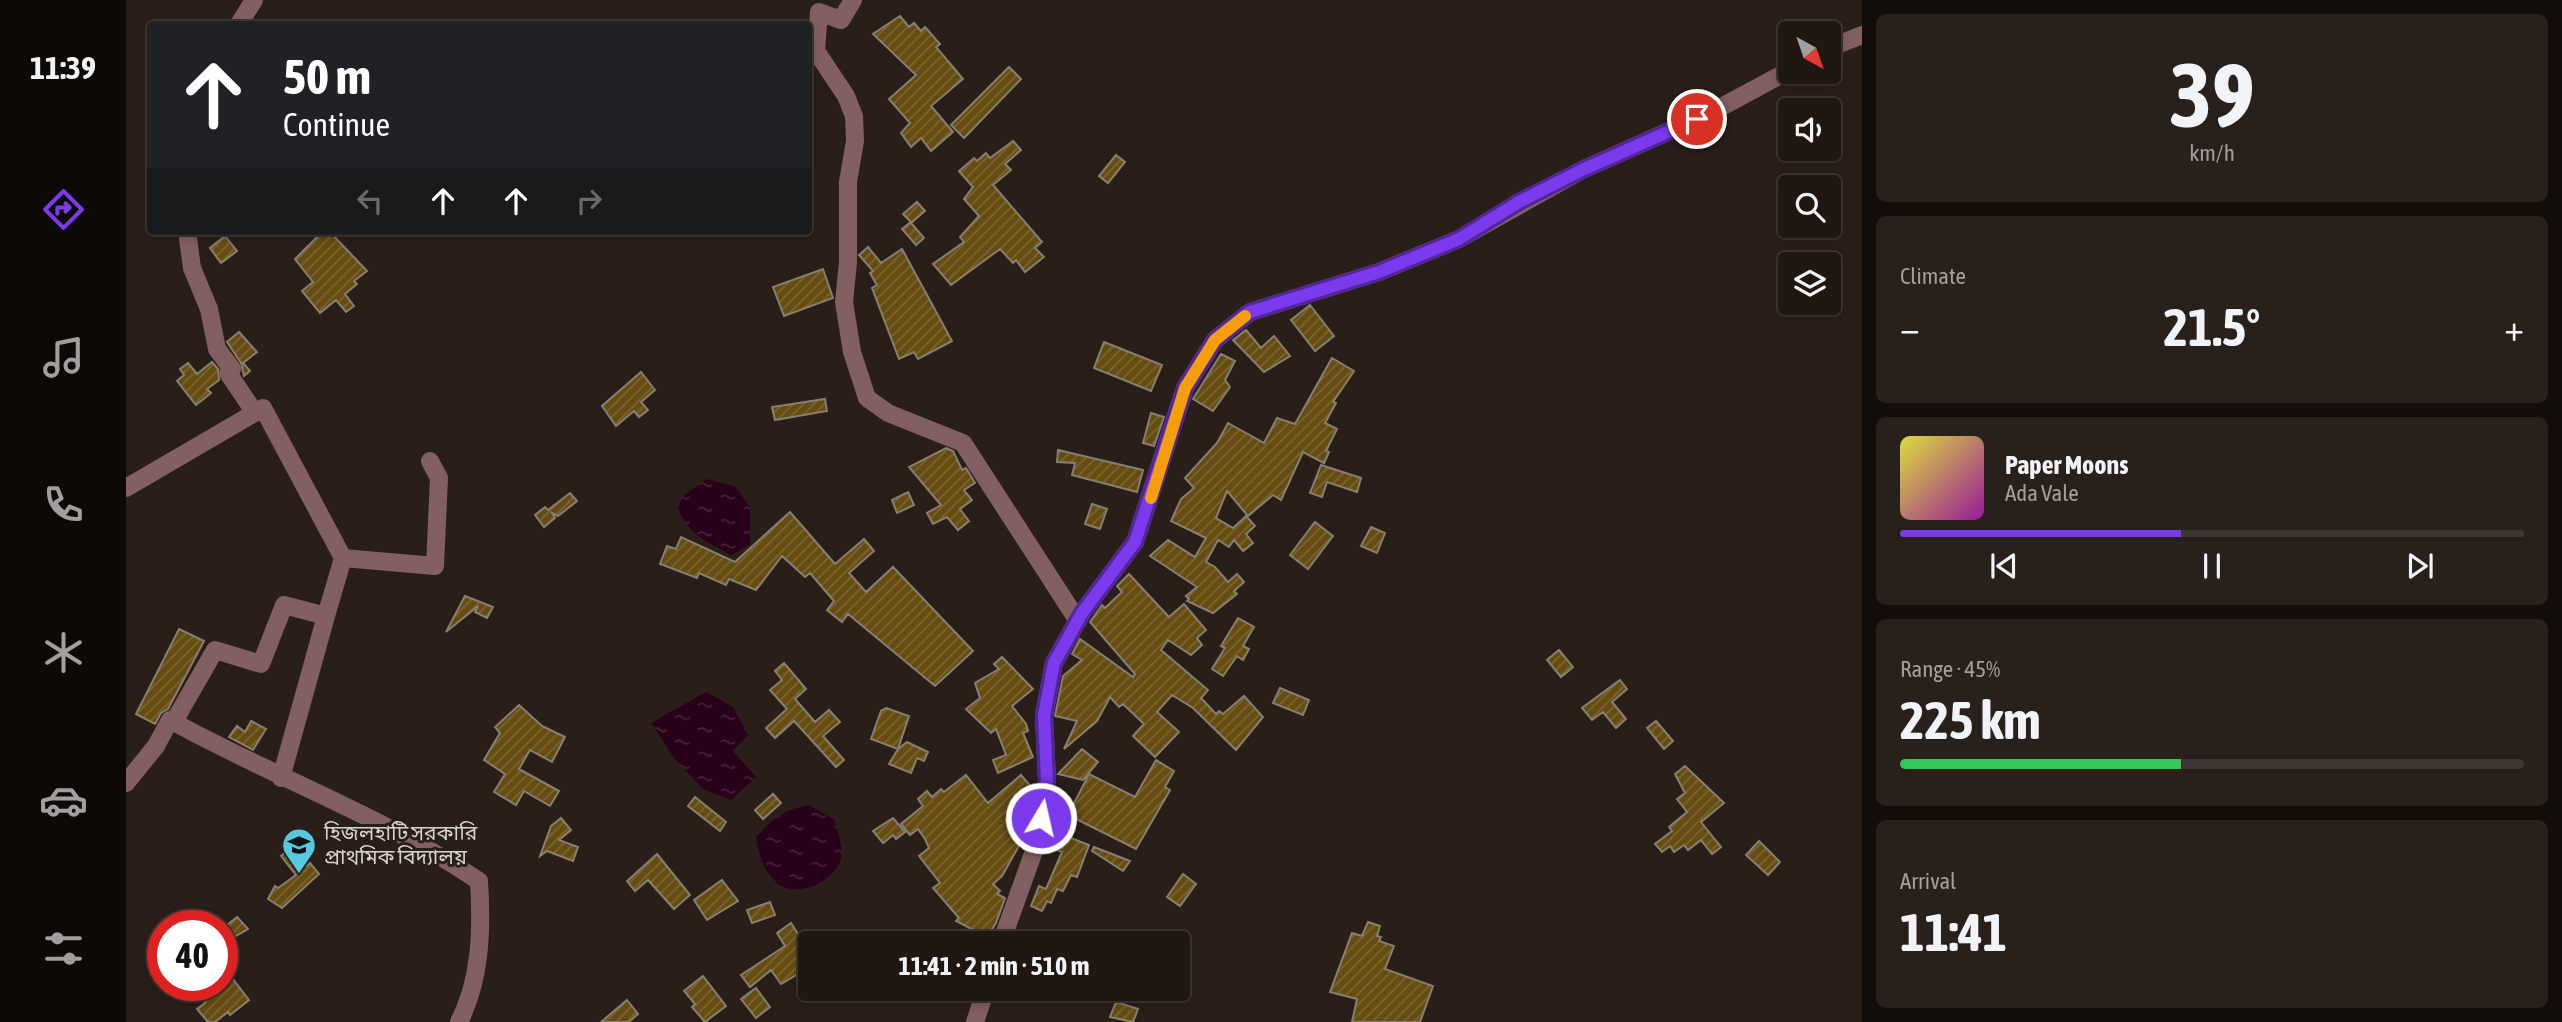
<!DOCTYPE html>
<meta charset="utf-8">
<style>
body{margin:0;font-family:"Asap Condensed","Noto Sans Bengali",sans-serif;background:#28201b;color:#f1f3f6;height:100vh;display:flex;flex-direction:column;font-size:26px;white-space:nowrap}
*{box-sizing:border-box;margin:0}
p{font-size:23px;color:#a29f9f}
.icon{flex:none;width:38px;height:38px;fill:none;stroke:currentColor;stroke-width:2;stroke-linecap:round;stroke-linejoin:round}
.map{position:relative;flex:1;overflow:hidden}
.sheet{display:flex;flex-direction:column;gap:14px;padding:14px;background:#120d0a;width:700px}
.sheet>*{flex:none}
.hud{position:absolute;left:21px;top:21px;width:665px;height:214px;border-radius:7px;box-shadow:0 4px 10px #0003,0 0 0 2px #3d3632;background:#202124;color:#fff;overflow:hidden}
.needle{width:46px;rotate:140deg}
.controls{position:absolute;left:1652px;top:21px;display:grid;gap:14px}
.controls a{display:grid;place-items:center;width:63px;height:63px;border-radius:7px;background:#201712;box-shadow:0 4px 10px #0003,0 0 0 2px #3d3632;font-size:35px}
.speed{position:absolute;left:21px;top:910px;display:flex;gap:14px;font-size:35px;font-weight:700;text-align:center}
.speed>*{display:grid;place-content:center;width:91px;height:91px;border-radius:50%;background:#201712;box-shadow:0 4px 10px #0003,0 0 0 2px #3d3632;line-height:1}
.speed .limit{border:10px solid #d22;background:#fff;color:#111}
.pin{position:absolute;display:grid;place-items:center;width:60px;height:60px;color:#fff;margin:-30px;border:4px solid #fff;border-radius:50%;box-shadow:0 2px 7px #0007}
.me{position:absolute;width:77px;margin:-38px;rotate:9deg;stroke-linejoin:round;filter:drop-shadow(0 0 5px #0008)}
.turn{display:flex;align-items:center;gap:24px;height:147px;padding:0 21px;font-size:32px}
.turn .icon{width:91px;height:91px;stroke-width:2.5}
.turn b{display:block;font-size:49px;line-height:60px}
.lanes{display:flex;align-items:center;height:66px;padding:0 21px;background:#0003;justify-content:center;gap:35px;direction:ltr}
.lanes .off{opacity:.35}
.big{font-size:52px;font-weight:700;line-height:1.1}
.sheet .tile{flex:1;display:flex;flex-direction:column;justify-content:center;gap:10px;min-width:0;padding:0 24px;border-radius:10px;background:#28201b}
.sheet .dial{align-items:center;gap:0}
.dial b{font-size:91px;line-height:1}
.song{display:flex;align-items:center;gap:21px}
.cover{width:84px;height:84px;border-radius:10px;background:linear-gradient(135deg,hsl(60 70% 55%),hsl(300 70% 35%))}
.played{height:7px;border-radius:4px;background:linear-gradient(90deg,#7c3aed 45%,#3d3632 45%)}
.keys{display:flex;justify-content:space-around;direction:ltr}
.heat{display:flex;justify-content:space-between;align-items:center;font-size:38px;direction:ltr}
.charge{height:10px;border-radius:5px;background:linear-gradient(90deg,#34c759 45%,#3d3632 0)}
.trip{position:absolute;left:672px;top:931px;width:392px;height:70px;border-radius:7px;background:#201712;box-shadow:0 4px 10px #0003,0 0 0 2px #3d3632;font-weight:700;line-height:70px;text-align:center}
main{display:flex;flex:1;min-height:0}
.tabs{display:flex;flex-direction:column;width:126px;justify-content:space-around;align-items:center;background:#0d0907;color:#a29f9f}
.tabs .icon{width:49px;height:49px}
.tabs .active{color:#7c3aed}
.tabs b{font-size:32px;color:#f1f3f6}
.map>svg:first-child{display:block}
.water{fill:url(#water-ripples)}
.building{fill:url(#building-hatch);stroke:#867f72;stroke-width:2}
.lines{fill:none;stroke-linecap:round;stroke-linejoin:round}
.minor{stroke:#825f60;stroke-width:18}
.route-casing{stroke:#51269a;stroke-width:18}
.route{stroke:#7c3aed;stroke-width:12}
.slow{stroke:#f59e0b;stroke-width:12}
.labels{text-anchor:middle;stroke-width:6;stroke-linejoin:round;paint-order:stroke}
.poi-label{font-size:21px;fill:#dad2cd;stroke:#2a1f18;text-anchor:start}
</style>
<main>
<nav class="tabs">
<b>11:39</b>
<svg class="icon active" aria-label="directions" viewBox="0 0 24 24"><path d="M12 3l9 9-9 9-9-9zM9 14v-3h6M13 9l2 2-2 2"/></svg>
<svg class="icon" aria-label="music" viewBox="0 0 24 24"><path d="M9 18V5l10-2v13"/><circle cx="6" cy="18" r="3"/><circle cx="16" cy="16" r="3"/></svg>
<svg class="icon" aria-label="phone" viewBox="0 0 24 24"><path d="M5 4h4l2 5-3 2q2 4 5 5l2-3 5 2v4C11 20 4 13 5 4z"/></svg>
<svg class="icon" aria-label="climate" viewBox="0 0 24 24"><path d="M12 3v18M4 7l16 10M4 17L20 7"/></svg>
<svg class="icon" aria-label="car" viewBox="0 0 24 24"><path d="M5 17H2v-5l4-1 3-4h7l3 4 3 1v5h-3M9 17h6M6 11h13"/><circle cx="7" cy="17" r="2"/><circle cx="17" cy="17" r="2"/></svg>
<svg class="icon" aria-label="filters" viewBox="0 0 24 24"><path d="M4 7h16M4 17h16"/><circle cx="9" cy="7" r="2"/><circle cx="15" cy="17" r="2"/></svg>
</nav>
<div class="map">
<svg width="1736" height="1022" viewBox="0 0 1736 1022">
<defs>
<pattern id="water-ripples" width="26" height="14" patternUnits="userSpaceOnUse" patternTransform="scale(1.75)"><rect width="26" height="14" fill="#28001a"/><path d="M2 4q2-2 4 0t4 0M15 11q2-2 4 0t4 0" fill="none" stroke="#47243a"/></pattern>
<pattern id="building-hatch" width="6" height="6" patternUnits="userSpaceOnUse" patternTransform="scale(1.75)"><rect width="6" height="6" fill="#654c11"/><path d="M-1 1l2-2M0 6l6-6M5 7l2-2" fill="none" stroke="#7a6532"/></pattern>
</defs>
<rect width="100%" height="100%" fill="#2a1f18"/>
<path class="water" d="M580,479L609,486L624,507V545L605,555C579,540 563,536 552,508L557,496Z
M580,692L607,707L622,735L607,751L630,777L605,800L577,789L548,758L525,723Z
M683,805L708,819C711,831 719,849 714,862C704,884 667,900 649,881C636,869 633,854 630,837C646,819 659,809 683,805Z"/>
<path class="building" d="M774,16L783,27L788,23L795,31L799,27L814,44L810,47L837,79L805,106L827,132L805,151L795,138L785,147L775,133L784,123L763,99L790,75L747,34Z
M883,67L895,79L838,138L825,125Z
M887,141L895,150L879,164L885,170L867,185L916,242L909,248L918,257L899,272L890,260L887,263L874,249L825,285L807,264L838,242L834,237L853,216L838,199L847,187L833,171L848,158L851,161L860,153L864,158Z
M990,155L999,162L982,183L973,176Z
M791,202L799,211L785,223L798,238L790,245L776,229L785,222L777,214Z
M197,231H203L241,271L228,281L231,284L219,294L228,306L220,312L210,300L194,313L176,291L187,282L169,259Z
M99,236L111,251L95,263L84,248Z
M742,247L755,263L776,249L826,341L792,359L788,352L773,359L746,288L751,285L744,273L747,271L733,255Z
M697,269L707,298L658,316L647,287Z
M1184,305L1208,336L1189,351L1165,320Z
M1120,330L1135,348L1148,336L1164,356L1138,372L1107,340Z
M113,332L131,352L117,363L124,371L118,376L115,363L101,342Z
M978,342L1036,365L1025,391L968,368Z
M1095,354L1109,361L1099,380L1104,387L1087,411L1067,399Z
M1206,358L1228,371L1207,402L1210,403L1199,423L1211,429L1200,451L1203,452L1198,463L1177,452L1155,500L1147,495L1122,516L1101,491L1090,518L1107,528L1120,516L1129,526L1120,534L1127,543L1117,551L1108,540L1103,547L1092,540L1080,562L1089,567L1102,582L1111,574L1118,582L1108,591L1111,594L1087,613L1061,601L1063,599L1060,596L1071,587L1024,556L1042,540L1069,557L1080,538L1045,521L1055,499L1068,488L1059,478L1091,443L1102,423L1138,443L1151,418L1169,424Z
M86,362L92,369L93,380L81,389L85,393L70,405L51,381L58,375L54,369L62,363L71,374Z
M515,372L529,390L515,402L522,410L513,417L508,411L490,426L476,406Z
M699,399L701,411L649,420L646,407Z
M1025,413L1038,417L1028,446L1017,443Z
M820,448L827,451L836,470L840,468L849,483L838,490L846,500L834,509L843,521L832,530L821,517L807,524L801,513L815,505L783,467Z
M932,450L1017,470L1011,492L946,475L949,463L931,462Z
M1195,465L1235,478L1231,492L1201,482L1196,497L1184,493Z
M782,492L788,505L771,513L766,500Z
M444,493L451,501L432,516L426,513L429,518L418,527L409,515L419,507L422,510Z
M966,504L981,509L974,529L959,524Z
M664,512L709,564L738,539L748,551L723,573L740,592L767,567L847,651L809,686L722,614L716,622L701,610L708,601L684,573L679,577L656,556L630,590L603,579L600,585L573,573L571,578L534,564L541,546L550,549L555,537L609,562Z
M1189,522L1207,536L1182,569L1164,555Z
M1245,527L1259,533L1251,553L1235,546Z
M1003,574L1043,617L1058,604L1080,630L1071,638L1076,645L1065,655L1042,640L1035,650L1082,690L1075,698L1090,714L1093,711L1097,714L1118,696L1137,717L1110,750L1067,708L1046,695L1031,712L1053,732L1029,757L1007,736L1018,724L997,704L993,707L984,697L971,721L938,749L951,721L929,716L937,676L956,660L946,654L954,639L1007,677L1009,674L964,622L976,605L979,608L996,592L991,586Z
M339,596L367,607L361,618L349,612L352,606L320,632Z
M1112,618L1128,627L1117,646L1123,649L1117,660L1111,656L1097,676L1086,669L1099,648L1095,646Z
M53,629L78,641L42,709L35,713L29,724L10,714Z
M1433,650L1447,667L1435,677L1421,660Z
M876,657L907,689L886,706L900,724L902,731L897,733L907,757L872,773L867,760L880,755L870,729L865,733L840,709L854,698L849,683L873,669L868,664Z
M658,663L680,689L669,699L689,722L703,710L714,722L697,736L718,760L710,767L668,721L649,738L640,728L661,709L644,690L656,680L649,671Z
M1494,680L1501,689L1486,702L1500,719L1490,728L1477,712L1466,720L1456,708Z
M1154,688L1183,700L1177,715L1147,703Z
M393,705L416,726L439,737L426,762L404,750L393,769L433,791L424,806L398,791L390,805L368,792L379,774L358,760L374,733L369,727Z
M760,708L783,716L772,749L781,742L802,752L798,761L791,758L785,773L763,764L772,749L745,739L755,711Z
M125,721L140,729L127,750L103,737L111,726L119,732Z
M1530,721L1547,741L1538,749L1521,728Z
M956,749L972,762L957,780L932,774Z
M1030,760L1048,771L1039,787L1044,790L1010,849L942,815L963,774L1009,797Z
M1559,766L1598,803L1575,822L1595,847L1586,854L1575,840L1562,850L1558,845L1548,852L1544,846L1536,852L1529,844L1546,831L1543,827L1561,812L1551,799L1559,793L1549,774Z
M840,775L862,803L895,775L908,790L907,799L900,805L905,811L900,814L904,819L896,826L900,831L890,840L894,844L876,876L867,884L874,891L871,894L879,898L870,923L861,937L830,921L833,918L807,888L814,883L793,856L803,848L799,839L792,829L784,835L775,824L797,806L792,799L801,791L806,797L815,789L818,792Z
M647,794L655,803L637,819L629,810Z
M569,797L600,822L594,831L562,806Z
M435,818L445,830L433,840L452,847L447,861L421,851L414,856L425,826Z
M767,818L779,832L770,839L767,835L757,843L747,831Z
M927,831L963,845L951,877L945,875L937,891L931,889L925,903L921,901L916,911L905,906L913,886L920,889L936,852L922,846Z
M1633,841L1654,862L1642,875L1620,855Z
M166,847L181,866L184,863L193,874L156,908L142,899L149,886L152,888L170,875L155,856Z
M968,847L1004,861L997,871L966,851Z
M531,854L564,895L548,909L522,880L509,891L501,881Z
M1057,874L1070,884L1054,906L1041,897Z
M596,880L612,901L581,920L568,900Z
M644,902L649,915L626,923L621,910Z
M111,917L122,929L96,944V929Z
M1242,922L1254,926L1251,936L1255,937L1253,941L1268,946L1259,969L1307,986L1294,1022H1226L1231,999L1204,992L1226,933L1236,936Z
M665,923L684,953V967L655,984L645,970L624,987L615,975L659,946L651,933Z
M96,965L123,1000L104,1015L102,1012L89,1022H82L71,1009L79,1003L65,985H80L84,990L96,985Z
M577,976L600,1006L579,1022L566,1007L569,1004L558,991Z
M630,988L644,1007L630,1018L615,999Z
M501,1000L512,1014L503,1022H475Z
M990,1002L1012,1009L1007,1022L984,1017Z"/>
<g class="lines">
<path class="minor" d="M727,0L715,20L693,12L690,51L720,96L728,116L729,141L722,182V262L718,302L726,352L741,398L762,413L837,443L952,621
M113,24L128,0
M1703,48L1736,35
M61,231L66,268L83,309L91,349L106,369L102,373L129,413
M0,488L137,408L217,558
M200,616L217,558L309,566L313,478L304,461
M44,720L50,718L89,650L135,664L158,605L200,616L155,778
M0,783L30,746L44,720C145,776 257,816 353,881C356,929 355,979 333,1022
M875,943L913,837L921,780L918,715L928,663L956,613L1009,542L1059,388L1089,340L1124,312L1253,272L1333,239L1456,170L1588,111L1664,70
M849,1022L860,989"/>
</g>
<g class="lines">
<g class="route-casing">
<path id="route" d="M915,818L921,780L918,715L928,663L956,613L1009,542L1059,388L1089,340L1124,312L1253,272L1333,239L1393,202L1456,170L1571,119"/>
</g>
<use href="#route" class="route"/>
<path class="slow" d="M1025,498L1059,388L1089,340L1119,316"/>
</g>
<defs>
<g id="school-pin" transform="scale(1.75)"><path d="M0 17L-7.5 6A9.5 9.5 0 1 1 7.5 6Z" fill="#56c9e0" stroke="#2a1f18"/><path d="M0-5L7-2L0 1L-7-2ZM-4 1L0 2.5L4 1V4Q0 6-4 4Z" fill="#111"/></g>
</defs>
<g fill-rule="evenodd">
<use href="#school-pin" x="173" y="845"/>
</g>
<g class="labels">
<g class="poi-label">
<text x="198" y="840">হিজলহাটি সরকারি<tspan x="198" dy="24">প্রাথমিক বিদ্যালয়</tspan></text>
</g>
</g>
</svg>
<div class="controls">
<a><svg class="needle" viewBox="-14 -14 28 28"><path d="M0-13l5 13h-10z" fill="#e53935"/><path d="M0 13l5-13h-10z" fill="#a29f9f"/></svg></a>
<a><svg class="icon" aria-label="sound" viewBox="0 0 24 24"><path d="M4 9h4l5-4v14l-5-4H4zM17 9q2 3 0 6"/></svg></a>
<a><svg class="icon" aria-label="search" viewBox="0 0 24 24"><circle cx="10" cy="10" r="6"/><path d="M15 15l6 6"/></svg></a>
<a><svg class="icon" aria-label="layers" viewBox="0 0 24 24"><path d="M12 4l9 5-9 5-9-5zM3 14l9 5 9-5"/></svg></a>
</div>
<div class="speed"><div class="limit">40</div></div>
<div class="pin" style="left:1571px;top:119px;background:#d93025"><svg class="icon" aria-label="arrive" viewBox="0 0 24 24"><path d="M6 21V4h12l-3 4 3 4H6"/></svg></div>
<svg class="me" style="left:915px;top:818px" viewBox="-20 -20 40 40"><circle r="17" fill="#7c3aed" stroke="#fff" stroke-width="3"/><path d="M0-11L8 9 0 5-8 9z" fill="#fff"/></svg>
<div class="trip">11:41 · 2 min · 510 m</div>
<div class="hud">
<div class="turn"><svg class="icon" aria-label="ahead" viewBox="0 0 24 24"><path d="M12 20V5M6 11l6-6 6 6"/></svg><div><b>50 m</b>Continue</div></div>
<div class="lanes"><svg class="icon off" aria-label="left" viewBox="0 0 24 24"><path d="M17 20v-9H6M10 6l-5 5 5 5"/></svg><svg class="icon" aria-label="ahead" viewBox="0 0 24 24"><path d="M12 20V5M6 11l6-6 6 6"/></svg><svg class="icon" aria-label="ahead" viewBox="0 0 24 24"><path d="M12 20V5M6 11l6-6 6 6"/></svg><svg class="icon off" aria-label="right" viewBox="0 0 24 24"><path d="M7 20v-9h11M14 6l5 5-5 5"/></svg></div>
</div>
</div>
<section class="sheet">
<div class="tile dial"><b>39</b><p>km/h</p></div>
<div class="tile"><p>Climate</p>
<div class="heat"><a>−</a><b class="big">21.5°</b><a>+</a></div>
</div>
<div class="tile">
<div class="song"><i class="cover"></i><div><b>Paper Moons</b><p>Ada Vale</p></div></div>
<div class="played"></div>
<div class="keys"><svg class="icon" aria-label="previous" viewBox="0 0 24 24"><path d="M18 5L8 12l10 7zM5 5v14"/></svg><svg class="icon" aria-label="pause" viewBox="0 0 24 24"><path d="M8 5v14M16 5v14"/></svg><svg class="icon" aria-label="next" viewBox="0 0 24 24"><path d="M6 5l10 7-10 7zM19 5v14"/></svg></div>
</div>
<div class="tile"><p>Range · 45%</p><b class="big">225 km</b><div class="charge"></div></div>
<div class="tile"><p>Arrival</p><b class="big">11:41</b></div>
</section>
</main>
